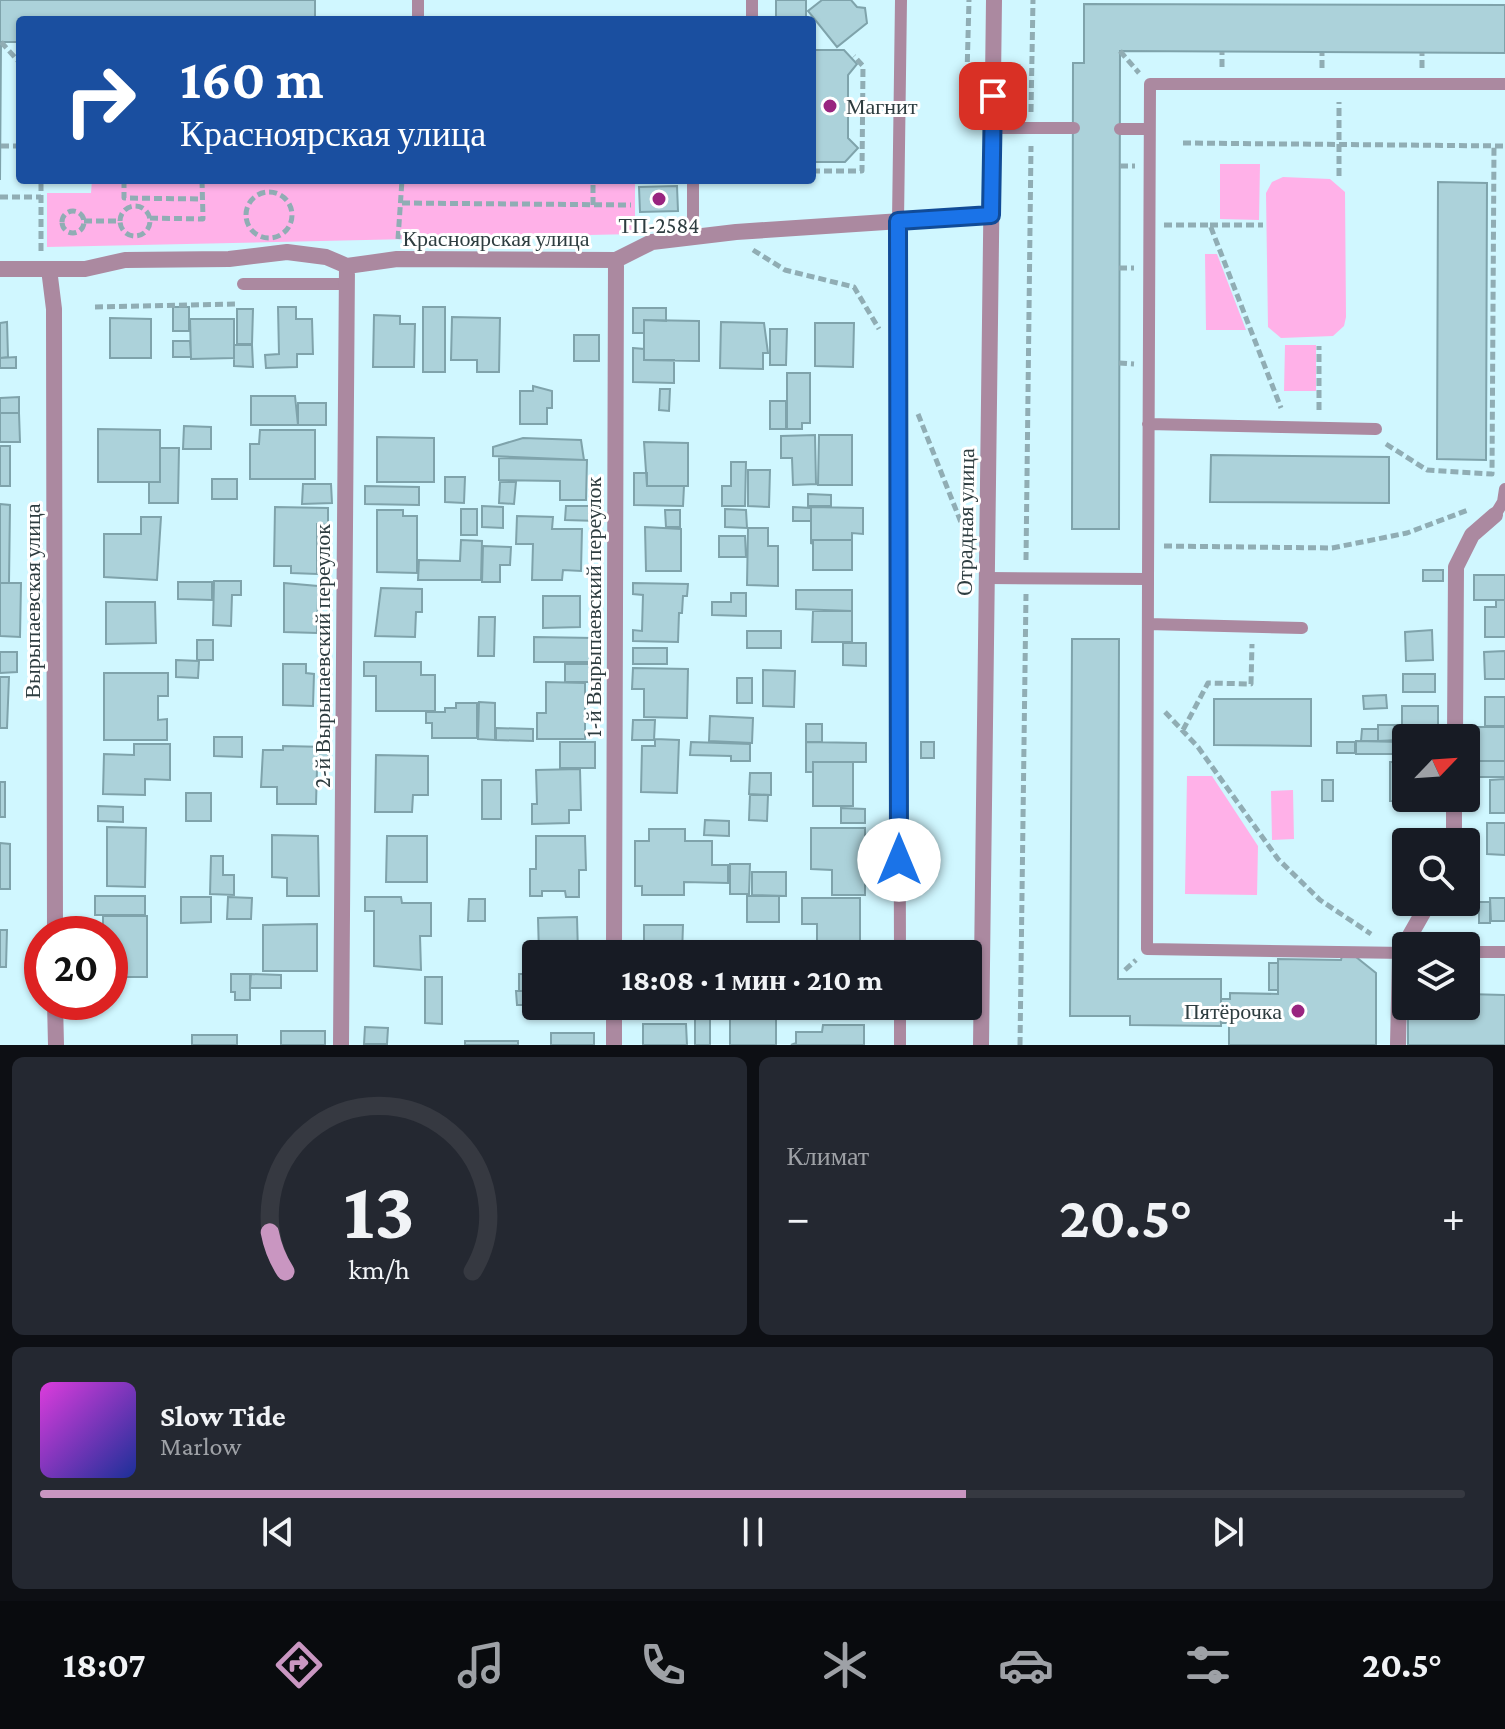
<!DOCTYPE html>
<html lang="ru">
<meta charset="utf-8">
<style>
body{margin:0;font-family:"Crimson Pro",serif;background:#242831;color:#f1f3f6;height:100vh;display:flex;flex-direction:column;font-size:30px;white-space:nowrap}
*{box-sizing:border-box;margin:0}
p{font-size:26px;color:#9ea1a6}
.icon{flex:none;width:44px;height:44px;fill:none;stroke:currentColor;stroke-width:2;stroke-linecap:round;stroke-linejoin:round}
.map{position:relative;height:1045px;overflow:hidden}
.side{display:flex;flex-direction:column;gap:12px;padding:12px;background:#0d0f14;flex:1}
.side>*{flex:none}
.guide{position:absolute;left:16px;top:16px;width:800px;height:168px;border-radius:8px;box-shadow:0 2px 6px #0004;background:#1a4fa0;color:#fff;overflow:hidden}
.needle{width:52px;rotate:65deg}
.buttons{position:absolute;left:1392px;top:724px;display:grid;gap:16px}
.buttons a{display:grid;place-items:center;width:88px;height:88px;border-radius:8px;background:#171b24;box-shadow:0 2px 6px #0004;font-size:40px}
.speed{position:absolute;left:24px;top:916px;display:flex;gap:16px;font-size:40px;font-weight:700;text-align:center}
.speed>*{display:grid;place-content:center;width:104px;height:104px;border-radius:50%;background:#171b24;box-shadow:0 2px 6px #0004;line-height:1}
.speed .limit{border:12px solid #d22;background:#fff;color:#111}
.pin{position:absolute;display:grid;place-items:center;width:68px;height:68px;color:#fff;margin:-34px;border-radius:16px;box-shadow:0 4px 12px #0006}
.me{position:absolute;width:88px;margin:-44px;rotate:0deg;stroke-linejoin:round;filter:drop-shadow(0 0 6px #0008)}
.turn{display:flex;align-items:center;gap:28px;height:168px;padding:0 32px;font-size:36px}
.turn .icon{width:104px;height:104px;stroke-width:2.5}
.turn b{display:block;font-size:56px;line-height:68px}
.big{font-size:60px;font-weight:700;line-height:1.1}
.side .card{flex:1;display:flex;flex-direction:column;justify-content:center;gap:12px;min-width:0;padding:0 28px;border-radius:12px;background:#242831}
.side .dial{align-items:center;gap:0}
.dial svg{height:208px;overflow:visible;fill:none;stroke:#363941;stroke-width:7;stroke-linecap:round;text-anchor:middle}
.dial text{fill:#f1f3f6;stroke:none}
.song{display:flex;align-items:center;gap:24px}
.cover{width:96px;height:96px;border-radius:12px;background:linear-gradient(135deg,hsl(300 70% 55%),hsl(230 70% 35%))}
.played{height:8px;border-radius:4px;background:linear-gradient(90deg,#c996c1 65%,#363941 65%)}
.keys{display:flex;justify-content:space-around;direction:ltr}
.heat{display:flex;justify-content:space-between;align-items:center;font-size:44px;direction:ltr}
.side .tiles{flex:1;display:grid;gap:12px;grid-template-columns:1fr 1fr}
.card:last-child{grid-column:span 2}
.trip{position:absolute;left:522px;top:940px;width:460px;height:80px;border-radius:8px;background:#171b24;box-shadow:0 2px 6px #0004;font-weight:700;line-height:80px;text-align:center}
.tab-bar{display:flex;height:128px;justify-content:space-around;align-items:center;background:#090b0e;color:#9ea1a6}
.tab-bar .icon{width:56px;height:56px}
.tab-bar .active{color:#c996c1}
.tab-bar b{font-size:36px;color:#f1f3f6}
.map>svg:first-child{display:block}
.green{fill:#ffb1e8}
.building{fill:#acd2da;stroke:#7fa3ab;stroke-width:2}
.lines{fill:none;stroke-linecap:round;stroke-linejoin:round}
.path{stroke:#90adb4;stroke-width:5;stroke-dasharray:8 4;stroke-linecap:butt}
.service{stroke:#ab89a0;stroke-width:12}
.minor{stroke:#ab89a0;stroke-width:16}
.tertiary{stroke:#ab89a0;stroke-width:16}
.route-casing{stroke:#114b97;stroke-width:20}
.route{stroke:#1a73e8;stroke-width:14}
.poi-dot{fill:#992580;stroke:#fff;stroke-width:3}
.labels{text-anchor:middle;stroke-width:6;stroke-linejoin:round;paint-order:stroke}
.poi-label{font-size:22px;fill:#2e3d40;stroke:#fff;text-anchor:start}
.street-label{font-size:22px;fill:#2e3d40;stroke:#fff}
</style>
<div class="map">
<svg width="1505" height="1045" viewBox="0 0 1505 1045">
<rect width="100%" height="100%" fill="#d0f7ff"/>
<path class="green" d="M1220,164H1260L1259,220L1220,219Z
M1283,177L1330,179L1345,192L1346,317L1344,326L1333,336L1281,338L1268,327L1266,193L1272,182Z
M92,180H635V234L47,247V193H91Z
M1205,254H1217L1246,330H1206Z
M1285,345H1316V391H1284Z
M1187,776H1212L1258,846L1257,895L1185,894Z
M1293,790L1294,839L1272,840L1271,791Z"/>
<path class="building" d="M0,0H315V20H20V42H1L0,180Z
M776,0H806V20H776Z
M822,0H851L857,7L865,8L867,23L837,47L808,11Z
M1084,4L1505,5V53L1120,51L1119,529H1072L1073,63H1084Z
M812,50H844L857,64L848,75V138L858,148L845,162H812Z
M1438,182L1487,183L1486,460L1437,459Z
M677,186L678,211L640,212L639,187Z
M173,307H189V331H173Z
M278,307H296V319H312L313,354H297V367L266,368L265,355L279,354Z
M423,307H445V372H423Z
M633,308H666V321L644,320V333H633Z
M237,309H253L252,344H237Z
M374,315L400,316V324H415L414,367H373Z
M452,317L500,318L499,372H477V360H451Z
M110,318L151,319V358H110Z
M190,319H234V358L191,359Z
M644,320L699,321V361L644,360Z
M7,322L8,357L0,358V323Z
M721,322L764,323L768,353H763V369L720,368Z
M815,323H854L853,367L815,366Z
M770,329H787L786,365H770Z
M574,335H599V361H574Z
M173,341H190L191,357H173Z
M234,345H252L253,367L234,366Z
M633,348L644,349V360H674V383L633,382Z
M16,357V368H0V358Z
M787,373H810V423H802V429H787Z
M533,386L552,391V408H547V424H520V391H533Z
M660,389H670L669,411L659,410Z
M251,396H295L298,425H251Z
M19,397V413H0V398Z
M770,401H786V429H770Z
M298,403H326V425H298Z
M0,413H19L20,442H0Z
M184,426L211,427V449H183Z
M98,429L160,430V482H98Z
M260,430H315V479H250V444H259Z
M815,435L816,484L793,485L792,458H781V436Z
M819,435H852V485H818Z
M377,437L434,438V482H377Z
M523,438L581,440L584,460L493,456V447Z
M644,442L688,443V486H647Z
M0,446H10V486H0Z
M160,448H179L178,503H149V482H160Z
M1211,455L1389,457V503L1210,502Z
M499,458L587,460L586,500H560V481L499,480Z
M731,462H746L745,506H722V486H731Z
M748,470H770L769,507L748,506Z
M634,473H647V486H684L683,506L634,505Z
M445,477H465L464,503L445,502Z
M212,479H237V499H212Z
M500,482H516L514,504L499,503Z
M303,484H331L332,503L302,504Z
M365,486L419,487V505L365,504Z
M808,494L831,495V506H808Z
M0,504L10,505L9,583H0Z
M482,506L503,507V528L482,527Z
M566,506H598V521L565,520Z
M275,507L328,508V525L317,524V574L291,573V566H274Z
M793,507L811,508V521H793Z
M811,507L863,508V534L852,533V540H813L811,544Z
M461,509H477V535H461Z
M725,509L746,510L747,528L725,527Z
M377,510H403V516H417V573L377,572Z
M665,510H680V527H666Z
M517,516L553,517L552,529H582L581,571L563,570L562,580H532L533,544H516Z
M141,517H161L157,580L104,577V534H141Z
M645,527L681,529V571H646Z
M748,528H768V546H778V586L747,585Z
M719,536H745L746,557H719Z
M461,540L482,541L481,580H418L419,560L460,561Z
M813,540H852V570H813Z
M483,546L511,547L510,565H500V582H482Z
M1423,570H1443V581H1423Z
M1474,575H1505V600H1474Z
M214,581H241V595H232L231,626L213,625Z
M178,582H212V600L178,599Z
M0,583H21L20,637L0,636Z
M284,583L329,587L328,598H318L317,633L284,632Z
M633,583L688,584L687,596H683L682,613H679L678,642L633,641V630L642,631L643,595L633,594Z
M381,588L422,589V612H416L415,637L375,636Z
M796,590H852V611L796,609Z
M731,593H746V616L712,615V602H731Z
M543,596H580V627L543,628Z
M1496,600H1505V637H1485V607H1496Z
M106,602H155L156,643L106,644Z
M813,611H852V642H812Z
M479,617H495L494,656H478Z
M1432,630L1433,660L1406,661L1405,632Z
M747,631H781V648H747Z
M534,637L593,638V662H534Z
M1072,639H1119L1118,979H1221V1026L1130,1025V1016H1070Z
M197,640H213V660H197Z
M843,643H866V666L843,665Z
M633,648H667V664H633Z
M1505,651V679H1485L1484,652Z
M0,652H17V672L0,673Z
M176,660L199,661L198,678L176,677Z
M364,662H421V675H435V711H376V676H364Z
M283,664H306V673L314,674L313,706L283,705Z
M565,664H596L595,682H565Z
M633,668L688,669L687,718L644,717V689H632Z
M763,670L795,671L794,707L763,706Z
M104,673H168V696H158V720L167,719V740H104Z
M1403,674H1435V692H1403Z
M0,677H9L7,728H0Z
M737,678H752V703H737Z
M546,682L585,683V739H537V713H546Z
M1386,695L1387,708L1364,709L1363,696Z
M1485,697H1505V726H1485Z
M1214,699H1311V746L1214,745Z
M479,702L495,703V740L478,739Z
M456,703H477V738H432V723H426V712H445V708H456Z
M1402,706H1438V738L1378,741V725H1402Z
M710,716L753,718L752,743L709,741Z
M633,720H655L654,740H632Z
M806,724H822V742H806Z
M1479,727H1505V761H1479Z
M496,728L533,729V741L496,740Z
M1362,729H1378V741H1361Z
M214,737H242V757L214,756Z
M655,739L679,740L677,793L641,792L642,746H655Z
M1356,741L1401,742L1400,754H1356Z
M560,742H595V768H560Z
M691,742L750,744V761H731V756L690,755Z
M806,742L866,743V762H813V772H806Z
M921,742H934V758H921Z
M1337,742H1355V753H1337Z
M134,744H170V780L145,779V795L103,794L104,754L134,755Z
M283,746L328,747V770L317,769L316,804H277V787H261L263,750H283Z
M1473,752H1479V761H1505V777H1473Z
M376,755L428,756V795H413L412,812H375Z
M813,762H853V806H813Z
M1390,762H1406V798H1428V802L1390,801Z
M580,769L581,810H569V823L532,824V804H537L536,770Z
M750,773H771V795L749,794Z
M1505,779V813H1490V780Z
M482,780H501V819H482Z
M1322,780H1333V801H1322Z
M0,782H5V817H0Z
M186,793H211V821H186Z
M750,795H768L767,821L749,820Z
M98,806L123,807V822L98,821Z
M841,808L865,809V823H841Z
M705,820L729,821V836L704,835Z
M1487,823H1505V855L1487,854Z
M107,827L146,828L145,887L107,886Z
M811,828H865V895H832V870L811,869Z
M649,829H685V841H712V865H728V883L684,882V895H642V886H635V841H649Z
M272,835L318,836L319,896H287V878L272,877Z
M387,836H427V882H386Z
M536,836H585L586,870H579V897H566L565,891H542V896H530V869H536Z
M0,843L10,844V889H0Z
M211,856H223V875H234V895L210,894Z
M730,864H750L749,894H730Z
M752,872H786V896L752,895Z
M95,896H145V915H95Z
M747,896H779V922H747Z
M181,897H211V922L181,923Z
M228,897L252,898L251,919H227Z
M365,897H401L402,903H431V936H420L421,970L374,966V911H365Z
M802,898H860V954H817V924H802Z
M1490,898H1505V921H1491Z
M469,899H485V921H468Z
M1479,902H1490V923H1479Z
M103,916H147V977H110V934H103Z
M577,917L578,954H539L538,918Z
M317,924V971H263V925Z
M644,925H683L682,954H644Z
M0,930H7L6,967H0Z
M1342,956L1356,957L1376,973V1045H1229V1023H1221V999H1230V993L1278,994V959L1341,960Z
M1269,963H1278V990H1269Z
M231,974H250V1000H235V992H231Z
M251,974L281,975V988H250Z
M519,974H536V991H519Z
M425,977H442V1024L425,1023Z
M516,991H536V1005H517Z
M1466,994L1505,995V1045H1408V1006H1466Z
M686,1006H709V1015H685Z
M730,1007L776,1008V1045H730Z
M695,1015L710,1016V1045H695Z
M643,1024H686L687,1045H643Z
M823,1025H864V1045H791L796,1043V1032H822Z
M365,1027L388,1028L387,1044H364Z
M281,1031H325V1045H281Z
M551,1033H594V1045H551Z
M192,1035H237V1045H192Z
M465,1041H518V1045H465Z"/>
<g class="lines">
<path class="path" d="M1,42L20,63
M1120,51L1139,73
M1222,67V52
M1322,68V53
M1422,68V53
M967,74L969,0
M1031,112L1033,0
M1183,143L1505,146
M1,146H20
M1120,166H1135
M812,171H862L863,66L854,56
M1339,176V102
M124,180V198L202,199
M261,180H276
M246 215a23 23 0 1 1 46 0a23 23 0 1 1-46 0Z
M0,197H41
M402,203L631,205
M593,205V180
M120 221a15 15 0 1 1 30 0a15 15 0 1 1-30 0Z
M62 222a11 11 0 1 1 22 0a11 11 0 1 1-22 0Z
M150,218L203,219L202,180
M84,221H120
M1164,225H1210L1281,408
M1210,225H1263
M398,239L402,180
M753,250L785,270L854,287L879,329
M41,251V180
M1119,268H1134
M95,307L238,304
M1119,363L1134,364
M1319,410V346
M918,414L966,535
M1386,444L1427,470L1492,474L1494,146
M1164,546L1332,548L1407,533L1468,510
M1026,560L1031,146
M1165,712L1198,747L1278,859L1320,900L1371,934
M1183,730L1208,683L1251,684L1252,644
M1125,970L1136,960
M1020,1045L1026,594"/>
<path class="service" d="M418,0V20
M752,20V0
M992,128H1074
M1120,129H1149
M693,237V180
M243,284H347
M1148,424L1376,429
M1495,515L1503,502L1505,489
M987,578L1148,579L1150,84H1505
M1148,579L1147,949L1406,953
M1148,624L1302,628
M1466,952H1505
M900,954L898,221L901,0
M900,1006V1045"/>
<path class="minor" d="M0,269H85L125,260L229,259L287,252L326,257L347,266L397,259L616,260L652,242L736,232L991,215
M49,269L54,309L55,934
M1455,738L1456,567L1472,535L1495,515
M1454,842V798
M614,954L616,260
M55,1002L56,1045
M341,1045L347,266
M614,1045V1006
M1398,1045L1400,953L1429,902"/>
<path class="tertiary" d="M981,1045L994,0"/>
</g>
<g class="lines">
<g class="route-casing">
<path id="route" d="M899,860L898,221L991,215L993,96"/>
</g>
<use href="#route" class="route"/>
</g>
<g class="poi-dot">
<circle cx="830" cy="106" r="8"/>
<circle cx="659" cy="199" r="8"/>
<circle cx="1298" cy="1011" r="8"/>
</g>
<g class="labels">
<g class="poi-label">
<text x="846" y="114">Магнит</text>
<text x="659" y="233" text-anchor="middle">ТП-2584</text>
<text x="1282" y="1019" text-anchor="end">Пятёрочка</text>
</g>
<g class="street-label">
<text x="496" y="246">Красноярская улица</text>
<text transform="translate(965 522) rotate(-89)" y="8">Отрадная улица</text>
<text transform="translate(32 601) rotate(-90)" y="8">Вырыпаевская улица</text>
<text transform="translate(593 607) rotate(-90)" y="8">1-й Вырыпаевский переулок</text>
<text transform="translate(322 656) rotate(-90)" y="8">2-й Вырыпаевский переулок</text>
</g>
</g>
</svg>
<div class="buttons">
<a><svg class="needle" viewBox="-14 -14 28 28"><path d="M0-13l5 13h-10z" fill="#e53935"/><path d="M0 13l5-13h-10z" fill="#9ea1a6"/></svg></a>
<a><svg class="icon" aria-label="search" viewBox="0 0 24 24"><circle cx="10" cy="10" r="6"/><path d="M15 15l6 6"/></svg></a>
<a><svg class="icon" aria-label="layers" viewBox="0 0 24 24"><path d="M12 4l9 5-9 5-9-5zM3 14l9 5 9-5"/></svg></a>
</div>
<div class="speed"><div class="limit">20</div></div>
<div class="pin" style="left:993px;top:96px;background:#d93025"><svg class="icon" aria-label="arrive" viewBox="0 0 24 24"><path d="M6 21V4h12l-3 4 3 4H6"/></svg></div>
<svg class="me" style="left:899px;top:860px" viewBox="-20 -20 40 40"><circle r="19" fill="#fff"/><path d="M0-13L10 11 0 6-10 11z" fill="#1a73e8"/></svg>
<div class="trip">18:08 · 1 мин · 210 m</div>
<div class="guide">
<div class="turn"><svg class="icon" aria-label="right" viewBox="0 0 24 24"><path d="M7 20v-9h11M14 6l5 5-5 5"/></svg><div><b>160 m</b>Красноярская улица</div></div>
</div>
</div>
<section class="side">
<div class="tiles">
<div class="card dial"><svg viewBox="0 0 100 80">
<path d="M14 69A42 42 0 1 1 86 69"/>
<path d="M14 69A42 42 0 0 1 8 54" stroke="#c996c1"/>
<text x="50" y="56" font-size="32" font-weight="700">13</text>
<text x="50" y="72" font-size="11">km/h</text>
</svg></div>
<div class="card"><p>Климат</p>
<div class="heat"><a>−</a><b class="big">20.5°</b><a>+</a></div>
</div>
<div class="card">
<div class="song"><i class="cover"></i><div><b>Slow Tide</b><p>Marlow</p></div></div>
<div class="played"></div>
<div class="keys"><svg class="icon" aria-label="previous" viewBox="0 0 24 24"><path d="M18 5L8 12l10 7zM5 5v14"/></svg><svg class="icon" aria-label="pause" viewBox="0 0 24 24"><path d="M8 5v14M16 5v14"/></svg><svg class="icon" aria-label="next" viewBox="0 0 24 24"><path d="M6 5l10 7-10 7zM19 5v14"/></svg></div>
</div>
</div>
</section>
<nav class="tab-bar">
<b>18:07</b>
<svg class="icon active" aria-label="directions" viewBox="0 0 24 24"><path d="M12 3l9 9-9 9-9-9zM9 14v-3h6M13 9l2 2-2 2"/></svg>
<svg class="icon" aria-label="music" viewBox="0 0 24 24"><path d="M9 18V5l10-2v13"/><circle cx="6" cy="18" r="3"/><circle cx="16" cy="16" r="3"/></svg>
<svg class="icon" aria-label="phone" viewBox="0 0 24 24"><path d="M5 4h4l2 5-3 2q2 4 5 5l2-3 5 2v4C11 20 4 13 5 4z"/></svg>
<svg class="icon" aria-label="climate" viewBox="0 0 24 24"><path d="M12 3v18M4 7l16 10M4 17L20 7"/></svg>
<svg class="icon" aria-label="car" viewBox="0 0 24 24"><path d="M5 17H2v-5l4-1 3-4h7l3 4 3 1v5h-3M9 17h6M6 11h13"/><circle cx="7" cy="17" r="2"/><circle cx="17" cy="17" r="2"/></svg>
<svg class="icon" aria-label="filters" viewBox="0 0 24 24"><path d="M4 7h16M4 17h16"/><circle cx="9" cy="7" r="2"/><circle cx="15" cy="17" r="2"/></svg>
<b>20.5°</b>
</nav>
